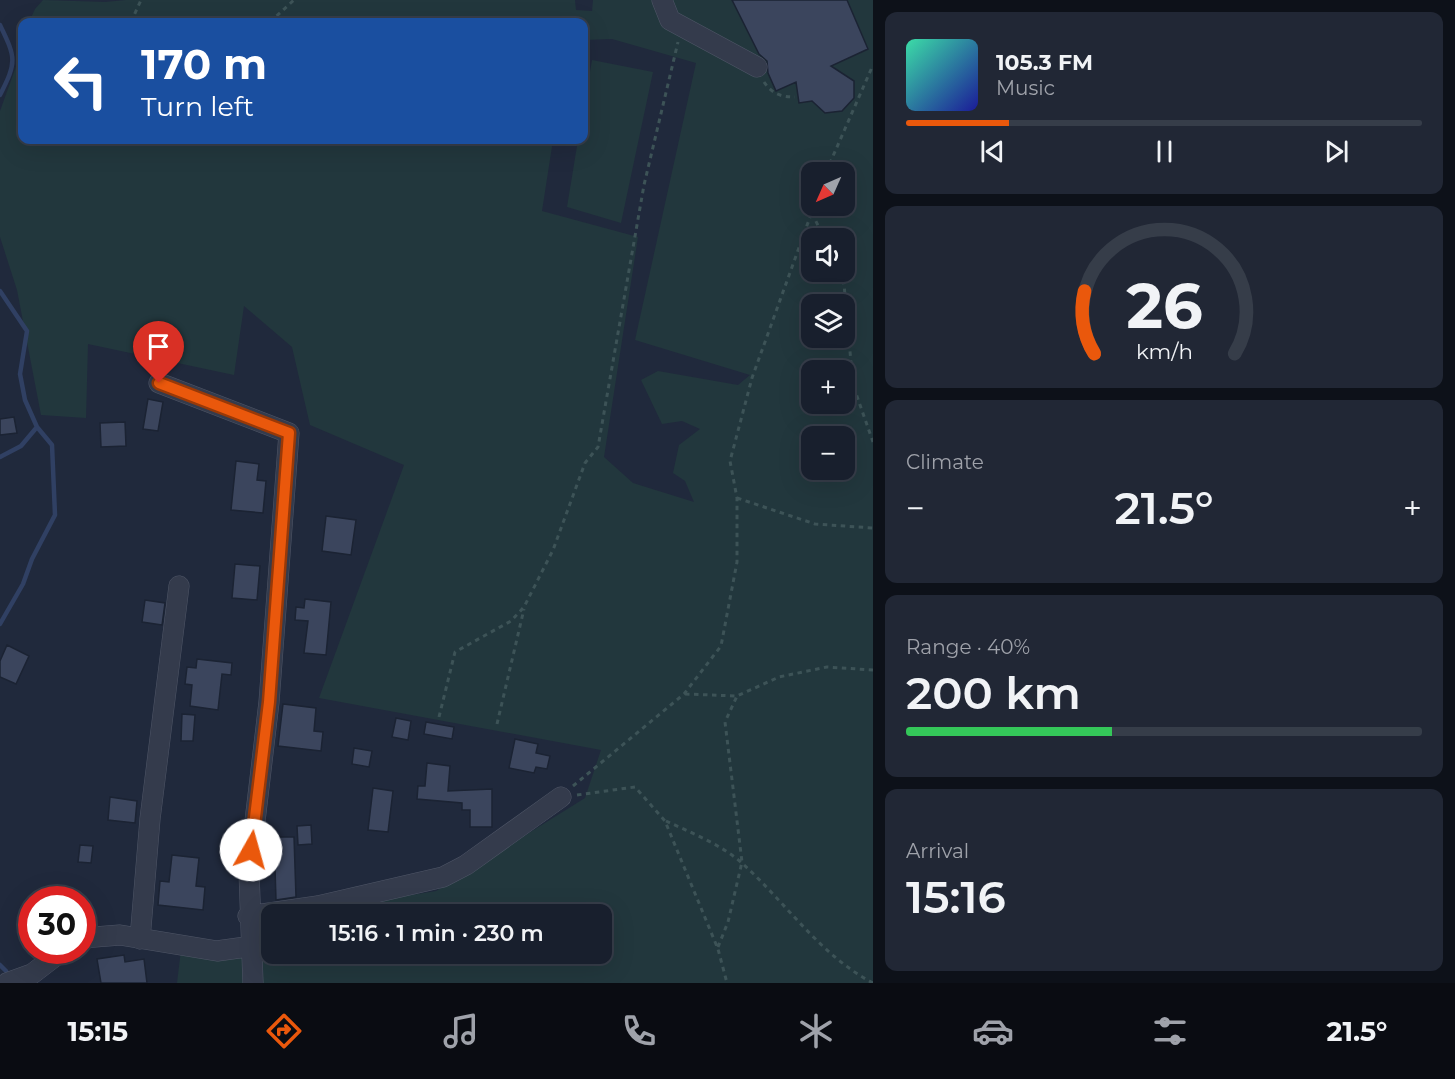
<!DOCTYPE html>
<meta charset="utf-8">
<style>
body{margin:0;font-family:Montserrat,sans-serif;background:#212735;color:#f1f3f6;height:100vh;display:flex;flex-direction:column;font-size:22px;white-space:nowrap}
*{box-sizing:border-box;margin:0}
p{font-size:20px;color:#9fa2aa}
.icon{flex:none;width:33px;height:33px;fill:none;stroke:currentColor;stroke-width:2;stroke-linecap:round;stroke-linejoin:round}
.map{position:relative;flex:1;overflow:hidden}
.side{display:flex;flex-direction:column;gap:12px;padding:12px;background:#0d1119;width:582px}
.side>*{flex:none}
.top-card{position:absolute;left:18px;top:18px;width:570px;height:126px;border-radius:12px;box-shadow:0 6px 24px #0002,0 0 0 2px #363d49;background:#1a4fa0;color:#fff;overflow:hidden}
.needle{width:39px;rotate:225deg}
.tools{position:absolute;left:801px;top:162px;display:grid;gap:12px}
.tools a{display:grid;place-items:center;width:54px;height:54px;border-radius:12px;background:#181f2d;box-shadow:0 6px 24px #0002,0 0 0 2px #363d49;font-size:30px}
.speed{position:absolute;left:18px;top:886px;display:flex;gap:12px;font-size:30px;font-weight:700;text-align:center}
.speed>*{display:grid;place-content:center;width:78px;height:78px;border-radius:50%;background:#181f2d;box-shadow:0 6px 24px #0002,0 0 0 2px #363d49;line-height:1}
.speed .limit{border:9px solid #d22;background:#fff;color:#111}
.pin{position:absolute;display:grid;place-items:center;width:51px;height:51px;color:#fff;margin:-62px -26px;border-radius:50% 50% 50% 0;rotate:-45deg;box-shadow:0 0 6px #0007}
.pin .icon{rotate:45deg}
.me{position:absolute;width:66px;margin:-33px;rotate:7deg;stroke-linejoin:round;filter:drop-shadow(0 0 4px #0008)}
.turn{display:flex;align-items:center;gap:21px;height:126px;padding:0 24px;font-size:27px}
.turn .icon{width:78px;height:78px;stroke-width:2.5}
.turn b{display:block;font-size:42px;line-height:51px}
.big{font-size:45px;font-weight:600;line-height:1.1}
.side .widget{flex:1;display:flex;flex-direction:column;justify-content:center;gap:9px;min-width:0;padding:0 21px;border-radius:12px;background:#212735}
.side .dial{align-items:center;gap:0}
.dial svg{height:156px;overflow:visible;fill:none;stroke:#363d49;stroke-width:7;stroke-linecap:round;text-anchor:middle}
.dial text{fill:#f1f3f6;stroke:none}
.song{display:flex;align-items:center;gap:18px}
.cover{width:72px;height:72px;border-radius:9px;background:linear-gradient(135deg,hsl(160 70% 55%),hsl(240 70% 35%))}
.played{height:6px;border-radius:3px;background:linear-gradient(90deg,#ea580c 20%,#363d49 20%)}
.keys{display:flex;justify-content:space-around;direction:ltr}
.heat{display:flex;justify-content:space-between;align-items:center;font-size:33px;direction:ltr}
.charge{height:9px;border-radius:4px;background:linear-gradient(90deg,#34c759 40%,#363d49 0)}
.trip{position:absolute;left:261px;top:904px;width:351px;height:60px;border-radius:12px;background:#181f2d;box-shadow:0 6px 24px #0002,0 0 0 2px #363d49;font-weight:600;line-height:60px;text-align:center}
.menu{display:flex;height:96px;justify-content:space-around;align-items:center;background:#0a0c12;color:#9fa2aa}
.menu .icon{width:42px;height:42px}
.menu .selected{color:#ea580c}
.menu b{font-size:27px;color:#f1f3f6}
main{display:flex;flex:1;min-height:0}
.map>svg:first-child{display:block}
.green{fill:#22373d;fill-rule:evenodd}
.lines{fill:none;stroke-linecap:round;stroke-linejoin:round}
.stream{stroke:#304063;stroke-width:4.5}
.building{fill:#3b455d;stroke:#1b2333;stroke-width:1.5}
.minor-casing{stroke:#4f5667;stroke-width:21}
.path{stroke:#3d5357;stroke-width:3;stroke-dasharray:4.5 4.5;stroke-linecap:butt}
.minor{stroke:#343b4c;stroke-width:20}
.route-casing{stroke:#983908;stroke-width:15}
.route{stroke:#ea580c;stroke-width:10}
</style>
<main>
<div class="map">
<svg width="873" height="983" viewBox="0 0 873 983">
<rect width="100%" height="100%" fill="#20293c"/>
<path class="green" d="M43,0L105,2L126,0H575L576,10L592,11L593,0H873V983H177L181,950L258,955L271,929L272,954H602V915H289L436,891L585,798L601,750L319,698L404,465L310,425L292,347L244,306L234,375L88,344L86,418L41,415L17,290L0,237V111L22,50V140H553L542,211L638,237L604,457L633,483L694,502L685,481L673,473L679,445L700,429L682,421L662,424L641,380L658,371L738,385L750,375L635,340L696,63L612,39L584,40V22H29L35,9ZM812,172H844V206H812ZM812,238H844V272H812ZM812,304H844V338H812ZM812,370H844V404H812ZM812,436H844V470H812Z
M592,60L653,72L621,223L567,207L578,140H584V108Z"/>
<g class="lines">
<path class="stream" d="M0,25C16,58 17,62 0,95
M0,291L27,331L20,374L25,400L37,427L52,445L55,515L32,559L23,584L0,624
M0,457L21,446L37,427
M0,965L6,971"/>
</g>
<path class="building" d="M732,0H847L868,49L831,66L854,81V98L842,111L825,113L812,101L799,103L796,82L776,91L768,73L767,61L759,54Z
M148,399L163,402L158,431L143,429Z
M14,417L17,433L0,435V419Z
M125,422L126,446L101,447L100,423Z
M236,461L259,464L257,480L266,481L263,513L231,510Z
M326,516L356,520L351,555L322,551Z
M235,564L260,566L257,600L232,598Z
M305,599L331,602L326,655L304,653L308,621L295,620L296,607L304,608Z
M145,600L165,603L162,625L142,622Z
M7,645L29,656L16,684L0,677V661Z
M197,659L232,663L231,675L222,674L218,710L190,706L192,685L185,684L187,667L196,668Z
M283,704L316,708L314,731L323,732L321,751L278,746Z
M182,714L195,715L193,741H181Z
M396,718L411,721L408,740L392,737Z
M426,722L454,727L452,739L424,734Z
M515,739L538,744L536,753L550,756L547,769L536,767L534,773L509,768Z
M354,748L372,751L369,767L352,764Z
M427,763L450,766L448,791L492,789V827H470V810H462V803L417,799L418,786H425Z
M373,788L393,791L388,832L368,830Z
M110,797L137,801L135,823L108,820Z
M311,825L312,844L298,845L297,826Z
M274,837H294L296,897L276,900Z
M80,845L93,846L91,863L78,862Z
M172,855L199,858L196,886L205,887L203,910L158,905L160,881L169,882Z
M124,955L125,962L144,959L147,983H101L97,959Z"/>
<g class="lines">
<g class="minor-casing">
<path id="minor" d="M662,0L670,20L757,67
M159,383L289,433L269,702L249,872L253,983
M248,916L318,906L443,877L466,865L561,797
M82,938L120,935L217,951L253,946
M140,939L150,819L179,586
M7,983L32,974L62,951"/>
</g>
<path class="path" d="M131,22L141,0
M270,22L294,0
M764,82C772,94 781,97 795,97
M826,172L873,65
M812,213L824,238
M838,272L844,284L853,385L873,442
M737,498L815,524L873,528
M685,694L737,696L779,677L827,667L873,670
M439,717L455,652L511,621L524,607L553,550L585,463L598,447L644,185L678,42
M497,724L524,609
M573,786L684,694L721,646L737,562V498L730,461L752,378L814,206
M577,795L635,787L665,821L718,949L727,983
M666,821C692,833 722,845 743,864C786,903 821,956 873,983
M718,947L728,922L742,862L725,722L737,696"/>
<use href="#minor" class="minor"/>
</g>
<g class="lines">
<g class="route-casing">
<path id="route" d="M159,383L289,433L269,702L251,850"/>
</g>
<use href="#route" class="route"/>
</g>
</svg>
<div class="tools">
<a><svg class="needle" viewBox="-14 -14 28 28"><path d="M0-13l5 13h-10z" fill="#e53935"/><path d="M0 13l5-13h-10z" fill="#9fa2aa"/></svg></a>
<a><svg class="icon" aria-label="sound" viewBox="0 0 24 24"><path d="M4 9h4l5-4v14l-5-4H4zM17 9q2 3 0 6"/></svg></a>
<a><svg class="icon" aria-label="layers" viewBox="0 0 24 24"><path d="M12 4l9 5-9 5-9-5zM3 14l9 5 9-5"/></svg></a>
<a>+</a>
<a>−</a>
</div>
<div class="speed"><div class="limit">30</div></div>
<div class="pin" style="left:159px;top:383px;background:#d93025"><svg class="icon" aria-label="arrive" viewBox="0 0 24 24"><path d="M6 21V4h12l-3 4 3 4H6"/></svg></div>
<svg class="me" style="left:251px;top:850px" viewBox="-20 -20 40 40"><circle r="19" fill="#fff"/><path d="M0-13L10 11 0 6-10 11z" fill="#ea580c"/></svg>
<div class="trip">15:16 · 1 min · 230 m</div>
<div class="top-card">
<div class="turn"><svg class="icon" aria-label="left" viewBox="0 0 24 24"><path d="M17 20v-9H6M10 6l-5 5 5 5"/></svg><div><b>170 m</b>Turn left</div></div>
</div>
</div>
<section class="side">
<div class="widget">
<div class="song"><i class="cover"></i><div><b>105.3 FM</b><p>Music</p></div></div>
<div class="played"></div>
<div class="keys"><svg class="icon" aria-label="previous" viewBox="0 0 24 24"><path d="M18 5L8 12l10 7zM5 5v14"/></svg><svg class="icon" aria-label="pause" viewBox="0 0 24 24"><path d="M8 5v14M16 5v14"/></svg><svg class="icon" aria-label="next" viewBox="0 0 24 24"><path d="M6 5l10 7-10 7zM19 5v14"/></svg></div>
</div>
<div class="widget dial"><svg viewBox="0 0 100 80">
<path d="M14 69A42 42 0 1 1 86 69"/>
<path d="M14 69A42 42 0 0 1 9 37" stroke="#ea580c"/>
<text x="50" y="56" font-size="32" font-weight="700">26</text>
<text x="50" y="72" font-size="11">km/h</text>
</svg></div>
<div class="widget"><p>Climate</p>
<div class="heat"><a>−</a><b class="big">21.5°</b><a>+</a></div>
</div>
<div class="widget"><p>Range · 40%</p><b class="big">200 km</b><div class="charge"></div></div>
<div class="widget"><p>Arrival</p><b class="big">15:16</b></div>
</section>
</main>
<nav class="menu">
<b>15:15</b>
<svg class="icon selected" aria-label="directions" viewBox="0 0 24 24"><path d="M12 3l9 9-9 9-9-9zM9 14v-3h6M13 9l2 2-2 2"/></svg>
<svg class="icon" aria-label="music" viewBox="0 0 24 24"><path d="M9 18V5l10-2v13"/><circle cx="6" cy="18" r="3"/><circle cx="16" cy="16" r="3"/></svg>
<svg class="icon" aria-label="phone" viewBox="0 0 24 24"><path d="M5 4h4l2 5-3 2q2 4 5 5l2-3 5 2v4C11 20 4 13 5 4z"/></svg>
<svg class="icon" aria-label="climate" viewBox="0 0 24 24"><path d="M12 3v18M4 7l16 10M4 17L20 7"/></svg>
<svg class="icon" aria-label="car" viewBox="0 0 24 24"><path d="M5 17H2v-5l4-1 3-4h7l3 4 3 1v5h-3M9 17h6M6 11h13"/><circle cx="7" cy="17" r="2"/><circle cx="17" cy="17" r="2"/></svg>
<svg class="icon" aria-label="filters" viewBox="0 0 24 24"><path d="M4 7h16M4 17h16"/><circle cx="9" cy="7" r="2"/><circle cx="15" cy="17" r="2"/></svg>
<b>21.5°</b>
</nav>
